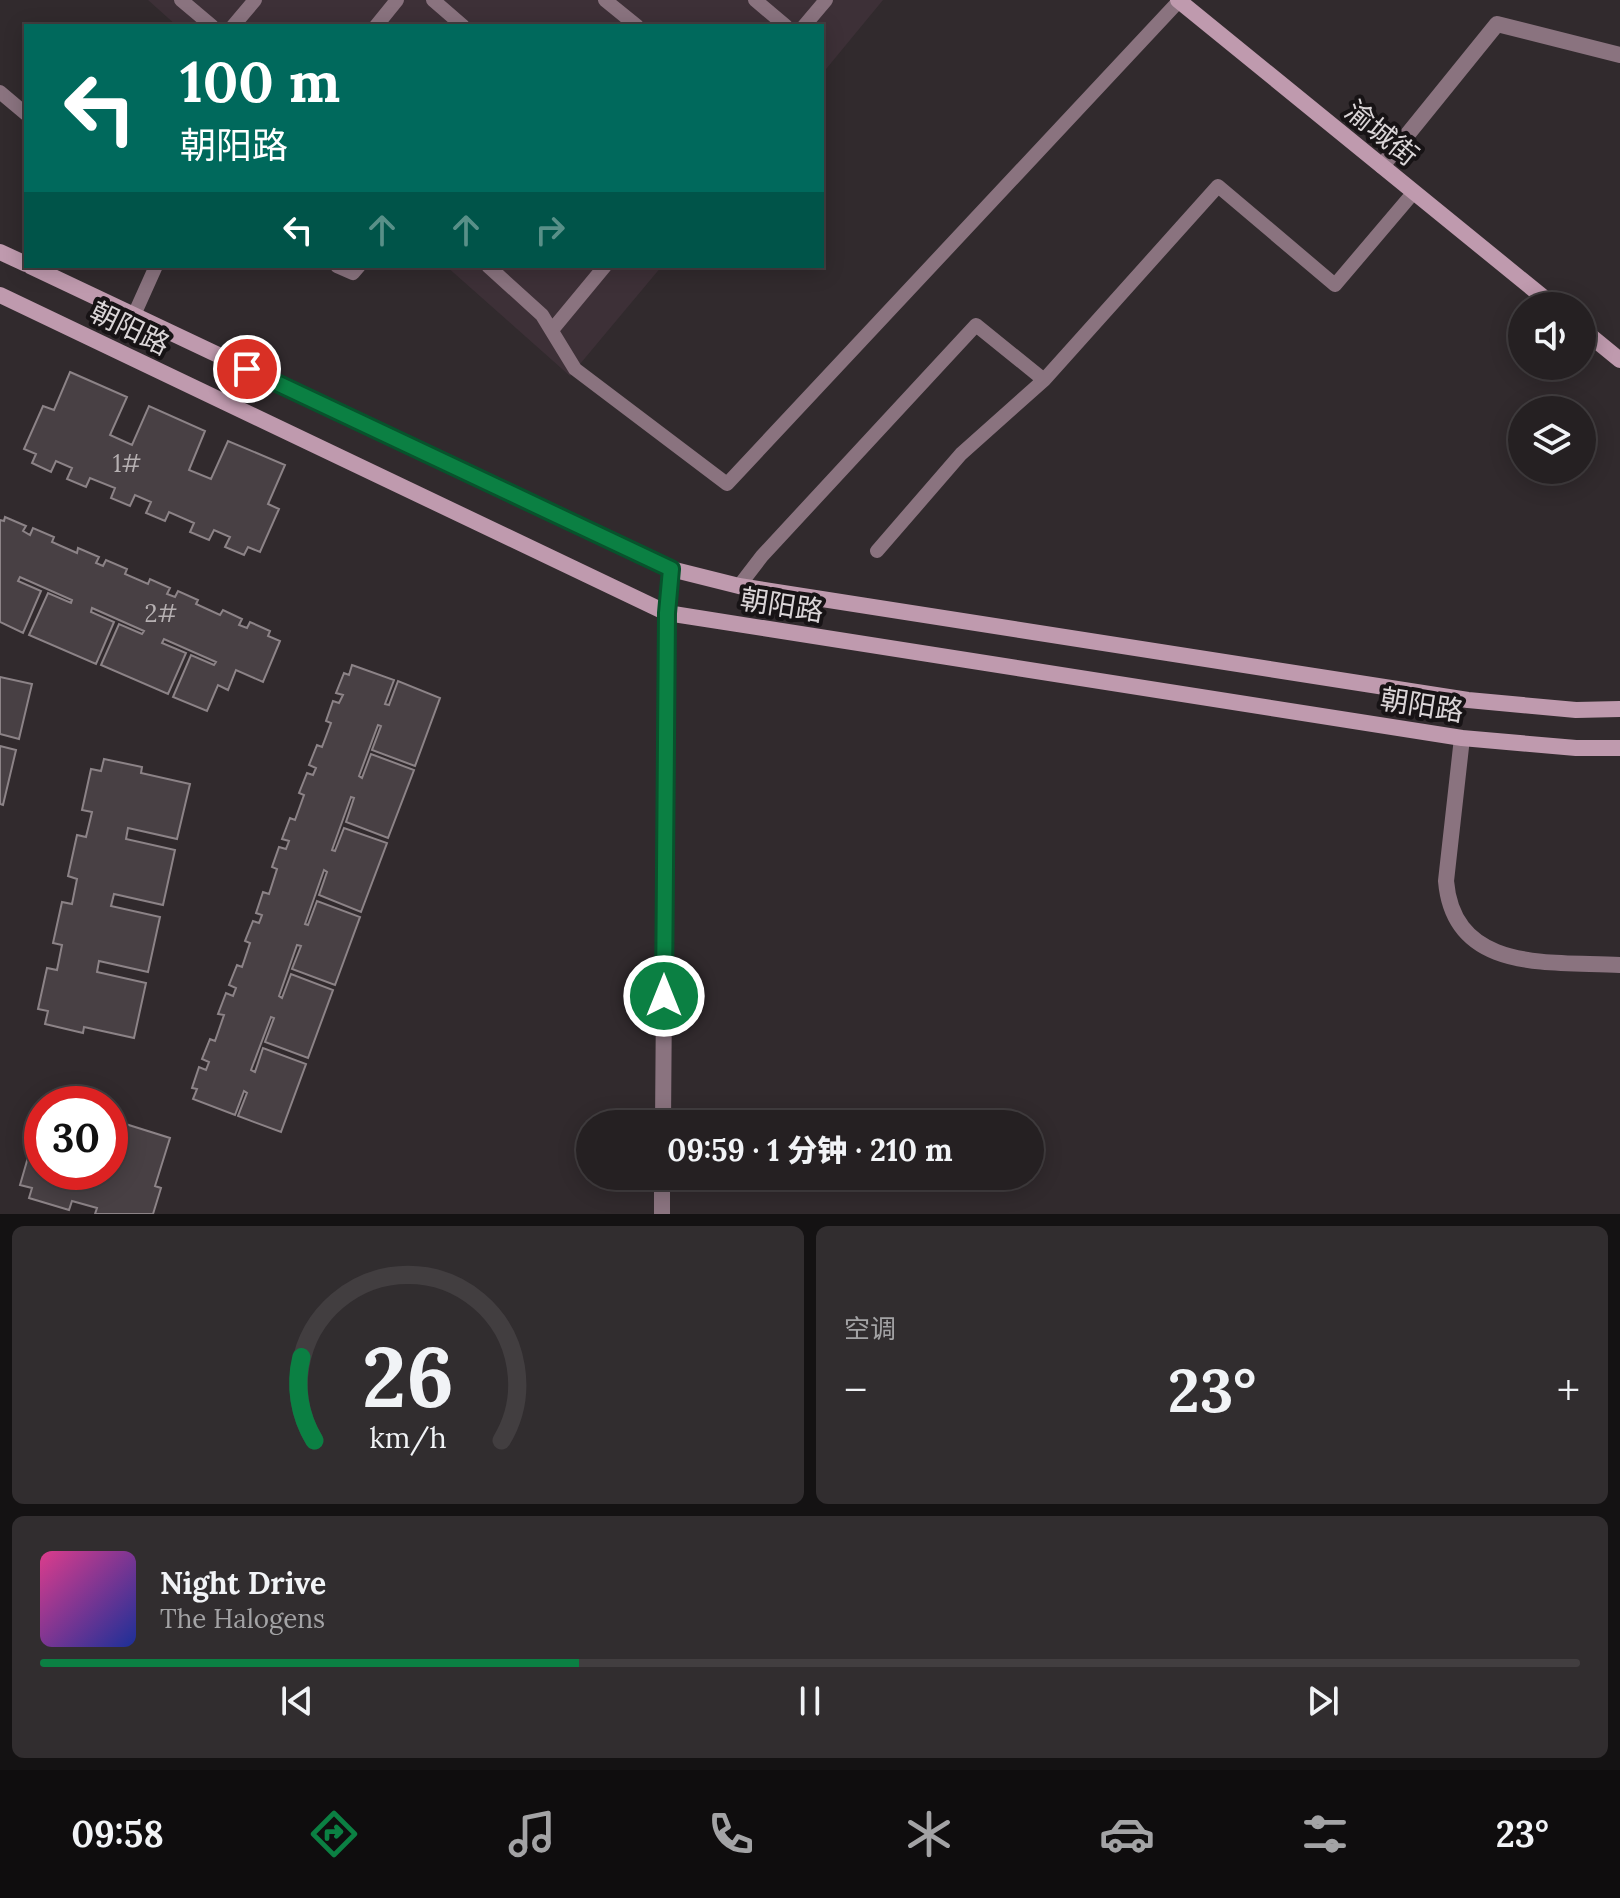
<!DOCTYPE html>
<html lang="zh">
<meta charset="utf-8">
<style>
body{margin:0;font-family:Lora,"Noto Sans SC",serif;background:#312d2f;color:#f1f3f6;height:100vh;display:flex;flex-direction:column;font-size:30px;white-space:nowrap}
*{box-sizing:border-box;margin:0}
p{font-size:26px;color:#a3a3a5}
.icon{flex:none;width:44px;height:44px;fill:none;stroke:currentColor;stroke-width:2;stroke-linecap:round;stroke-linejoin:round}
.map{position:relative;height:1214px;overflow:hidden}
.details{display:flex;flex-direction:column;gap:12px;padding:12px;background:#141213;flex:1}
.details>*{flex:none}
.banner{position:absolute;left:24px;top:24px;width:800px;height:244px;border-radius:0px;box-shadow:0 4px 20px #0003,0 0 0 2px #423e40;background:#00695c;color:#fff;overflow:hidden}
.fabs{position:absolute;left:1508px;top:292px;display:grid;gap:16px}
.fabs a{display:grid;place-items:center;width:88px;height:88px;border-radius:50%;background:#252022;box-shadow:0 4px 20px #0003,0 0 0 2px #423e40;font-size:40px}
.speed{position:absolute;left:24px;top:1086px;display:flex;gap:16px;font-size:40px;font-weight:700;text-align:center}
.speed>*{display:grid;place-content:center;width:104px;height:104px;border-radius:50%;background:#252022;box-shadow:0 4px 20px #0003,0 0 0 2px #423e40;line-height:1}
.speed .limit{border:12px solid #d22;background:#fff;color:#111}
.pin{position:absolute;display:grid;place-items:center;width:68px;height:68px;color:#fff;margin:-34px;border:4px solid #fff;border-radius:50%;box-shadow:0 2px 8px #0007}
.me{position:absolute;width:88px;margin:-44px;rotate:0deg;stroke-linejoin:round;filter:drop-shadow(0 0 6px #0008)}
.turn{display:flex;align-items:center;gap:28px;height:168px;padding:0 24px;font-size:36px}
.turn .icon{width:104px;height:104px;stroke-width:2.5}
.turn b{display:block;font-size:56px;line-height:68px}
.lanes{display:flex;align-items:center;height:76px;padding:0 24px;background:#0003;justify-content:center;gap:40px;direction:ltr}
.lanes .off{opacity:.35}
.big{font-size:60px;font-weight:800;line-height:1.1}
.details .tile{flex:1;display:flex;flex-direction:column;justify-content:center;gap:12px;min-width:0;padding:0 28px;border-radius:12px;background:#312d2f}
.details .dial{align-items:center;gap:0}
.dial svg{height:208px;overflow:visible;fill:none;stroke:#423e40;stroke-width:7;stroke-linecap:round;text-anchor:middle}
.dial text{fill:#f1f3f6;stroke:none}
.song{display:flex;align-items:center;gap:24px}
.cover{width:96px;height:96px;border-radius:12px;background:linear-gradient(135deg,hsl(330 70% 55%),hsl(230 70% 35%))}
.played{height:8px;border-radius:4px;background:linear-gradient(90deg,#0b8043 35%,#423e40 35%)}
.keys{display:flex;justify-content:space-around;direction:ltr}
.heat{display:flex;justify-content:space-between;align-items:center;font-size:44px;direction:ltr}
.details .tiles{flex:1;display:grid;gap:12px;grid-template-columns:1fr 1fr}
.tile:last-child{grid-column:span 2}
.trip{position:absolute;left:576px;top:1110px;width:468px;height:80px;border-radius:40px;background:#252022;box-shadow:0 4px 20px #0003,0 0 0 2px #423e40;font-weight:800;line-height:80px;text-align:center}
.tab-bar{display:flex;height:128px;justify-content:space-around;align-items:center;background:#0f0d0e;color:#a3a3a5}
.tab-bar .icon{width:56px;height:56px}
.tab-bar .selected{color:#0b8043}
.tab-bar b{font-size:36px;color:#f1f3f6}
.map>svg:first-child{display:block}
.built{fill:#3d3037}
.building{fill:#484044;stroke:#8c8387;stroke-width:2}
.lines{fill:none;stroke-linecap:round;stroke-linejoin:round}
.lane{stroke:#8a737f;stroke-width:14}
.street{stroke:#8a737f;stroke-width:16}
.secondary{stroke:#bf9aae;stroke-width:16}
.route-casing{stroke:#07532c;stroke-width:20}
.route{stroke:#0b8043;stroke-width:14}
.labels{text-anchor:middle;stroke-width:8;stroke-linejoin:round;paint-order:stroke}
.number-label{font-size:24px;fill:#b6b0b2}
.street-label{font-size:28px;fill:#dad5d7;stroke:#171315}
</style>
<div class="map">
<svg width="1620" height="1214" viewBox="0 0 1620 1214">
<rect width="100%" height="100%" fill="#312a2d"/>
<path class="built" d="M148,0H883L822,74V26H177Z
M446,266H662L570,376Z"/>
<path class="building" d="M70,372L127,397L110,435L132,445L149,406L205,431L189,470L211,479L228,441L285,465L268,504L279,509L260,552L248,547L244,555L225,547L230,537L214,530L209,540L190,532L194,523L169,512L165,521L146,513L151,502L135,495L130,506L111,498L115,488L90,478L86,487L67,479L72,468L56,461L51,472L32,463L36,454L24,449L43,406L54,410Z
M5,517L26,526L23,531L30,535L33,528L54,537L52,542L77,553L78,548L99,557L96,563L103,566L106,560L127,569L125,574L148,584L150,579L170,588L167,594L175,597L178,591L198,600L196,604L220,615L223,610L242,619L239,625L247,628L250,622L270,631L268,636L280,641L263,682L236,670L228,690L218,685L207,711L173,697L191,655L214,665L216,662L164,639L162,643L186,653L168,694L101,665L119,624L142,634L144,631L92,608L91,612L114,622L96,664L29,635L48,593L71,603L72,600L20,577L18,581L41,591L23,633L0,622V520L4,521Z
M352,665L394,680L385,704L389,705L398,681L440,698L415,766L372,750L381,726L378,725L359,776L362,778L371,754L414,770L388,838L346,822L354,798L351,797L332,850L335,851L344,828L387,843L361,912L319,895L327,872L324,870L305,924L308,925L317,901L360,917L335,985L292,969L301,946L297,945L279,996L282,998L291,974L333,990L308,1058L265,1042L274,1018L271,1017L251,1070L255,1072L263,1048L306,1064L281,1132L238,1116L247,1093L244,1091L235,1115L193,1099L197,1089L192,1088L199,1067L206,1070L209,1062L202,1059L210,1039L215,1041L224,1015L218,1014L226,993L233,996L236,988L229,985L237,965L242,967L250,943L245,941L253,921L259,923L262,915L256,913L263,892L269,894L277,869L272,867L279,847L286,849L289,841L282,839L290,818L295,820L304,795L299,793L307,773L313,775L316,768L309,765L317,745L322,747L331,723L326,721L333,701L339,703L343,695L336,693L344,673L349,675Z
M0,677L32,684L19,739L0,734Z
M0,746L16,750L3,805L0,804Z
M104,759L142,767L141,773L190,784L177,839L128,828L126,839L175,850L163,905L114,894L111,906L160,917L148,972L99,961L97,972L146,983L134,1038L84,1027L83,1033L45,1024L48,1011L38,1009L47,968L57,970L62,945L53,943L62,902L72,904L77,879L68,876L77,835L86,837L92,812L82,810L91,769L101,771Z
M116,1121L170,1138L155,1186L161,1188L153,1214H95L97,1208L72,1201L69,1210L29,1198L32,1188L20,1185L31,1147L37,1149L42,1132V1172H110V1142Z"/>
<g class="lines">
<path class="lane" d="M181,0L212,26
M433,0L463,26
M605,0L637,26
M755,0L786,26
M233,26L255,0
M376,26L397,0
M804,26L826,0
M0,92L26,114
M337,266L353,273L359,266
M488,266L542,315L575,369L727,484L1179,1
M134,315L156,266
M552,330L605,266
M877,551L961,454L1044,380L1218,186L1335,285L1414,192
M739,586L762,556L976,325L1044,380"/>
<path class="street" d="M1382,166L1497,24L1620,55
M1462,738L1446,881C1454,974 1551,961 1620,965
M663,1124L667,613L671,569
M662,1214V1176"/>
<path class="secondary" d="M1178,0L1554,306
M0,252L26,264
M30,266L671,569L739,586L1468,700L1576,710L1620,709
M0,295L667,613L1462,738L1576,748H1620
M1582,329L1620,360"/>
</g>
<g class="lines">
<g class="route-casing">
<path id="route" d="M247,369L671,569L667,613L664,996"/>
</g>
<use href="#route" class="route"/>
</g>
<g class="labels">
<g class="number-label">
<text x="127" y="472">1#</text>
<text x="161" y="622">2#</text>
</g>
<g class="street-label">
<text transform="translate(1382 133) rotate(39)" y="10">渝城街</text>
<text transform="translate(130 328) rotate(26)" y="10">朝阳路</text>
<text transform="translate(782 605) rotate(9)" y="10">朝阳路</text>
<text transform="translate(1422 705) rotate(9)" y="10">朝阳路</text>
</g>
</g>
</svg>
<div class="fabs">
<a><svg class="icon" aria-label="sound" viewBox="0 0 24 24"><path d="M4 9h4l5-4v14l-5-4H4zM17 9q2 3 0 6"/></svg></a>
<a><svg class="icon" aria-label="layers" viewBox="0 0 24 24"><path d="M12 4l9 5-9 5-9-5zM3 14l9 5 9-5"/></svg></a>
</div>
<div class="speed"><div class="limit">30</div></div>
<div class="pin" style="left:247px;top:369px;background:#d93025"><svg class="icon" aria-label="arrive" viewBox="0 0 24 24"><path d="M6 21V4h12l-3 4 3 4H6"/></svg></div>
<svg class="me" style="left:664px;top:996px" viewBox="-20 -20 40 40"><circle r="17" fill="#0b8043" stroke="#fff" stroke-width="3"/><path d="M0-11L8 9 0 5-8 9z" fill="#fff"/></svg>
<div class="trip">09:59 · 1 分钟 · 210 m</div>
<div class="banner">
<div class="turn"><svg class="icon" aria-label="left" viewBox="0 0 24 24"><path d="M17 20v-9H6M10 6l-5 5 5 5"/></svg><div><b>100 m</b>朝阳路</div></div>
<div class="lanes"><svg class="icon" aria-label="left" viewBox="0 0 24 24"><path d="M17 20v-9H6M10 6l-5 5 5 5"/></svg><svg class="icon off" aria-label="ahead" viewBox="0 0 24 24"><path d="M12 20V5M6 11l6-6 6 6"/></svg><svg class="icon off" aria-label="ahead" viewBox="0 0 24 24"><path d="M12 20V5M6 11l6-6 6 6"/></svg><svg class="icon off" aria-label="right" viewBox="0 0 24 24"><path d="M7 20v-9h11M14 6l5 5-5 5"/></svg></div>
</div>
</div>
<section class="details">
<div class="tiles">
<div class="tile dial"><svg viewBox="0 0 100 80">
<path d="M14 69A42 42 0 1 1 86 69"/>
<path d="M14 69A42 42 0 0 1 9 37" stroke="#0b8043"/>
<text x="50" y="56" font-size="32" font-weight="700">26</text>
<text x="50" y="72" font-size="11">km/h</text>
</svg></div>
<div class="tile"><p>空调</p>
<div class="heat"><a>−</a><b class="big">23°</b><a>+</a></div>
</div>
<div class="tile">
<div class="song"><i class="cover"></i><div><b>Night Drive</b><p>The Halogens</p></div></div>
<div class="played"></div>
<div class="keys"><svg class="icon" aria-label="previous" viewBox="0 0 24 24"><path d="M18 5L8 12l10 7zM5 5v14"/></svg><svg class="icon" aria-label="pause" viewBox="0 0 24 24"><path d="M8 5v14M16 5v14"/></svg><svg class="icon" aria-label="next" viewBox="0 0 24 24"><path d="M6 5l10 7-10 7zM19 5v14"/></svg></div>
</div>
</div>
</section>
<nav class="tab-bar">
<b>09:58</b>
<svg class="icon selected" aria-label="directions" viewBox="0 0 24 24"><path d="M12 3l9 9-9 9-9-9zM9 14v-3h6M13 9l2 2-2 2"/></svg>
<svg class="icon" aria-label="music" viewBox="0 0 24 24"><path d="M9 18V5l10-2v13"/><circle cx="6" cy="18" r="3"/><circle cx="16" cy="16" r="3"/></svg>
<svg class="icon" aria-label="phone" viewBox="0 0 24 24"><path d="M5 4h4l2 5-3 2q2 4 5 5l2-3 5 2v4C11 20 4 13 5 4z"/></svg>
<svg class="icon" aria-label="climate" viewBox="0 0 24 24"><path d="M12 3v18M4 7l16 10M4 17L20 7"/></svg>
<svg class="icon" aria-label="car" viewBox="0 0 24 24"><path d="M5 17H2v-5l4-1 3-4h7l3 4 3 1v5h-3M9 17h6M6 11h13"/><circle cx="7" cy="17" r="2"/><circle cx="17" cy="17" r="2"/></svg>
<svg class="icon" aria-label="filters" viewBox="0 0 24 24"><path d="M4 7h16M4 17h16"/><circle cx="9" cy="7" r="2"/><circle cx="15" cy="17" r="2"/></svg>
<b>23°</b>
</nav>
